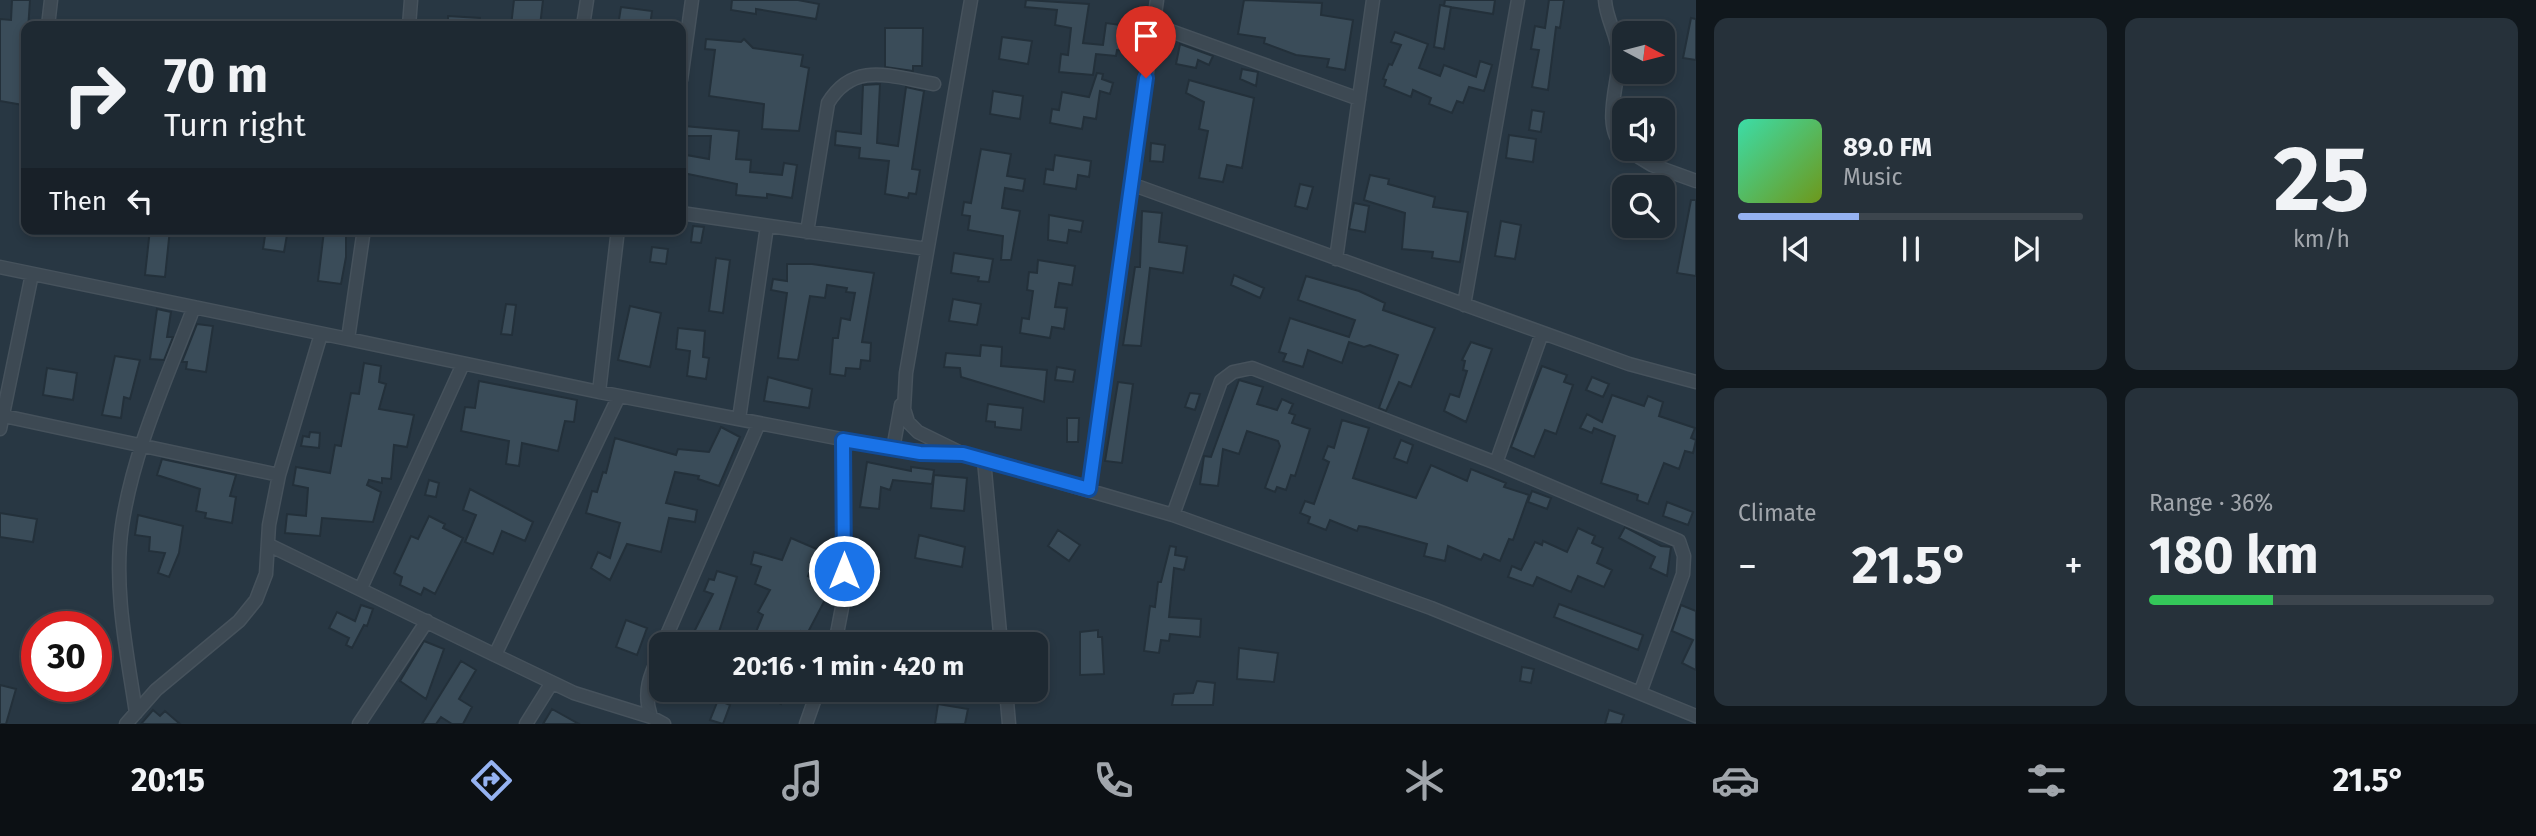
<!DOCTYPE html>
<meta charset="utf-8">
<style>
body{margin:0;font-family:"Fira Sans",sans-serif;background:#26313a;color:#f1f3f6;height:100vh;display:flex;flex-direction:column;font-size:26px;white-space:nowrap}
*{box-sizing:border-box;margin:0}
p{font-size:23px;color:#a1a6ac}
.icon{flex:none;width:38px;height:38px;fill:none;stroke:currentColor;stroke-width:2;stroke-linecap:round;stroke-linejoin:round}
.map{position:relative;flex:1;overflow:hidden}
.drawer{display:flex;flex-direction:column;gap:18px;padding:18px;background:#10171c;width:840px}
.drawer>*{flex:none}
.guide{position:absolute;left:21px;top:21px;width:665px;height:214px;border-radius:14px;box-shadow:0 4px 10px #0003,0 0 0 2px #3c454d;background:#1e2932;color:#f1f3f6;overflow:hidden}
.needle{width:46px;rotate:97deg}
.fabs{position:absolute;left:1612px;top:21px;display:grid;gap:14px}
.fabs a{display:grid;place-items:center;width:63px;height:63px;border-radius:14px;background:#1e2932;box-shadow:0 4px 10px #0003,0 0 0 2px #3c454d;font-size:35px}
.speed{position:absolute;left:21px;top:611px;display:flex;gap:14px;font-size:35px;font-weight:700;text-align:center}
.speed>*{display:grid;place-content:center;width:91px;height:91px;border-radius:50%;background:#1e2932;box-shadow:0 4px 10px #0003,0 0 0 2px #3c454d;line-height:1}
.speed .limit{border:10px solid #d22;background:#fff;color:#111}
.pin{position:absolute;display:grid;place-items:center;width:60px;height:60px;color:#fff;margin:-72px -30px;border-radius:50% 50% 50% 0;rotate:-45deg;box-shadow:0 0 7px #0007}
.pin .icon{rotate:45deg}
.me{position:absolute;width:77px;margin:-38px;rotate:0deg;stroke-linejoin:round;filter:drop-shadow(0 0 5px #0008)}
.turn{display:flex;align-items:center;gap:24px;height:147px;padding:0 28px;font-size:32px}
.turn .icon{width:91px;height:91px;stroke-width:2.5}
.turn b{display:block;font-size:49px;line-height:60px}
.then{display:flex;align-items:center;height:66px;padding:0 28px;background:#0003;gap:14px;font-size:26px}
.big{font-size:52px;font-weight:700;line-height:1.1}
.drawer .card{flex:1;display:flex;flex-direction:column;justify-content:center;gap:10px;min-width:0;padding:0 24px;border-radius:14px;background:#26313a}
.drawer .dial{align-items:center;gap:0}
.dial b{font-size:91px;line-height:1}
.song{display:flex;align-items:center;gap:21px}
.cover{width:84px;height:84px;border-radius:10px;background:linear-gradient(135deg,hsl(160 70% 55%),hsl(80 70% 35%))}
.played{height:7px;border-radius:4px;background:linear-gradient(90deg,#95b2f1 35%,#3c454d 35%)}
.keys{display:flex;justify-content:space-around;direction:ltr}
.heat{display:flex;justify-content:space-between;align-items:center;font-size:38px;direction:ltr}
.charge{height:10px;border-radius:5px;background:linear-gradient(90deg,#34c759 36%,#3c454d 0)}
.drawer .tiles{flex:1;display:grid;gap:18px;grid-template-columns:repeat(2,1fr)}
.trip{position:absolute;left:649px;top:632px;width:399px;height:70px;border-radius:14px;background:#1e2932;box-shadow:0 4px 10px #0003,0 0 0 2px #3c454d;font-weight:700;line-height:70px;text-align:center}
.tab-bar{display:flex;height:112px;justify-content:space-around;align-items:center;background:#0c1014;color:#a1a6ac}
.tab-bar .icon{width:49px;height:49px}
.tab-bar .selected{color:#95b2f1}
.tab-bar b{font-size:32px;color:#f1f3f6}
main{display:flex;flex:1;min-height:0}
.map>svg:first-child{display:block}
.building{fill:#3a4c59;stroke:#23303a;stroke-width:2}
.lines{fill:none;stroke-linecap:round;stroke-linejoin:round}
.street-casing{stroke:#46525c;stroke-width:15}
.street{stroke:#3d4953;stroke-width:12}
.route-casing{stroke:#114b97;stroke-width:18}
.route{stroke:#1a73e8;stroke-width:12}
</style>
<main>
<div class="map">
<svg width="1696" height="724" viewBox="0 0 1696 724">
<rect width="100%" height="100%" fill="#283743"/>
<path class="building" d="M12,0H30L23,105L0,101V19L11,20Z
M514,0H543L540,26H511Z
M732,0H798L819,4L816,19L756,9V14L731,10Z
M1026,0L1089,4L1083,43L1103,45L1106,23L1121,25L1119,38H1128L1127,51L1117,50L1116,56L1096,54L1093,75L1059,72L1061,54L1068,55L1071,28L1055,25L1057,10L1025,7Z
M1244,0L1322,3L1321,15L1353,20L1345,70L1327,67L1329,59L1296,55L1264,43L1265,38L1238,34Z
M1445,0H1495L1493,14L1444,6Z
M1549,0H1564L1560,28L1556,27L1548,90L1532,87L1539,50L1531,49L1535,26L1545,28Z
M1440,5L1451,7L1444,49L1434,47Z
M621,7L652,11L650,26H618Z
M448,16L480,18V26H448Z
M1691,18L1696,19V60L1683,58Z
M885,28H923L922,66H913V71L885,67Z
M1395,32L1428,44L1419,68L1440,76L1444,65L1476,77L1480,61L1492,65L1484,91L1469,87L1463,103L1457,101L1452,113L1429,104L1431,98L1413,90L1411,97L1384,86L1386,80L1383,79L1389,64L1392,65L1401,45L1391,42Z
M1002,37L1032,41L1028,64L999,59Z
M706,39L741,42L744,39L753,48L803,55L801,66L809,68L799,131L762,129L764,104L709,96L715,50L705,49Z
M1180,44L1213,56L1209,65L1198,60L1196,68L1176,64Z
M1242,69L1258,72L1256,86L1240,79Z
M1097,73L1103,74L1102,79L1113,83L1110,94L1100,91L1096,119L1084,117L1082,129L1050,123L1052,109L1059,110L1062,92L1089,97Z
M1189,80L1254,98L1242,168L1227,165L1223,182L1199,178L1208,131L1199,129L1204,102L1186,93Z
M880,84L877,143L898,146L906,87L924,91L912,169L920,170L916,194L909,193L908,198L885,194L889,161L859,158L860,148L835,145L836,131L861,134L863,85Z
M993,91L1023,96L1020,119L990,114Z
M1532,110L1544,112L1541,132L1529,130Z
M684,126L739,131L736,159L751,160L750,172L782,175L784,163L797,165L792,198L767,194V198L736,195L737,184L683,173L686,155L709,159L711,136H683Z
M1509,135L1536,139L1533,162L1506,158Z
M1151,143L1165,145L1163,162L1150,161Z
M981,149L1011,154L1007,176L1025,179L1023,191L1005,188L1002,208L1020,211L1011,260H1001L1003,236L968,230L970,216L962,215L964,202L971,203Z
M1055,155L1091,161L1089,177L1078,175L1076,189L1044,184L1046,169L1053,170Z
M1370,175L1389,179L1388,184L1435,197L1433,207L1468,212L1460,262L1432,258L1433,252L1402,249L1405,213L1364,200Z
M1300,184L1313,187L1307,209L1295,206Z
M1691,200H1696V276L1677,273Z
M1354,203L1369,206L1365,232L1349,229Z
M1142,211L1162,213L1159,242L1187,246L1183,273L1150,268L1141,346L1123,345L1135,267H1140Z
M1049,215L1083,221L1081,232L1069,230L1067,243L1048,240Z
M1501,221L1521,225L1515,259L1495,256Z
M693,226L704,227L701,243L691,242Z
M150,229H170L165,277L145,275Z
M266,229H288L284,252L263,249Z
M324,231H346V257L341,284L318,281Z
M652,247L668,249L666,264L650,262Z
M954,253L993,259L989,282L978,281L979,277L951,273Z
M716,258L730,260L723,313L709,311Z
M1038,260L1075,266L1072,285L1059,283L1055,307L1067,308L1064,329L1052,327L1050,338L1020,333L1022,318L1029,319L1033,291L1027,290L1029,272L1037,273Z
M787,264H812L874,273L862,342L871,343L870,361L861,360L860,369L846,368L845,376L830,374L833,338H838L841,318L850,320L855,293L846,292L847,288L827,285L825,298L810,296L798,360L778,358L787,293L771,290L773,279L787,281Z
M1234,275L1264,288L1260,298L1231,285Z
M1306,276L1359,291L1385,303L1383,310L1435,328L1411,387L1399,382L1386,411L1379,408L1398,355L1370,345L1364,347L1349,342L1342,363L1308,350L1303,367L1283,361L1286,354L1279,352L1290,318L1349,337L1355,320L1298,300Z
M953,299L981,304L977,325L949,321Z
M506,304L516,305L512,335L501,334Z
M630,306L661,313L650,367L618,360Z
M157,309L171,312L167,337H173L164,360L150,359Z
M197,324L213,326L206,372L186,369L187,362H182Z
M678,328L705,331L703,357L709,358L706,379L687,376L690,351L676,349Z
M1471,342L1492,349L1466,422L1444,411L1450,394L1459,397L1467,371L1463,370L1465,361L1462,360Z
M981,345L1002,347L1001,366L1047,370L1044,402L961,377L960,368L944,367L946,353L980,356Z
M115,356L140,360L130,399L124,397L121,418L102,415Z
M364,363L381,366L379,382L386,384L379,409L414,415L407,447L394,445L391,479L382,478V483L369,480L367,485L381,492L373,522L322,518L320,536L285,533L287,514L306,516L308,488L293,485L296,467L330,473L335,445L341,446L351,393L359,394Z
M1542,366L1567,375L1564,382L1573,385L1556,434L1545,430L1534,457L1511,447Z
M1057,367L1075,370L1073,382L1055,380Z
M47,368L77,373L73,400L43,395Z
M768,377L812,389L809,408L764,401Z
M1592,377L1609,384L1603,397L1586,390Z
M1239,380L1263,387L1257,404L1277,410L1282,399L1293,404L1289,413L1295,415L1292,423L1310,429L1295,476L1291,475L1286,490L1277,487L1275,492L1265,488L1280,446L1278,441L1247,431L1239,454L1223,449L1218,486L1200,484L1204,456L1211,457Z
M479,381L577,400L574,422L565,421L558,451L522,443L519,466L506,464L509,441L461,431L465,407L475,408Z
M1118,382L1133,384L1122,463L1105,461Z
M1190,393L1200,394L1195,410L1185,407Z
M1612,395L1644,406L1648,396L1663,402L1659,416L1695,428L1691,438L1696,440L1693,453L1685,451L1679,469L1664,463L1648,504L1637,500L1638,495L1601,483L1615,436L1594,428L1592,433L1580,428L1587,414L1602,422Z
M988,404L1023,408L1021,430L995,427V422L986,421Z
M1067,418H1079L1078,442H1067Z
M1342,420L1369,428L1353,478L1416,498L1431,465L1467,481L1471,469L1506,483L1504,487L1529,495L1513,540L1509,539L1500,561L1484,554L1481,560L1448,546L1445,561L1424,556L1427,544L1366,527L1359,526L1357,531L1330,520L1326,530L1308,523L1310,517L1300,513L1305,501L1314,504L1329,462L1323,459L1328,446L1334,448Z
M721,427L740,437L719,486L698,479L699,476L675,472L666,503L697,510L695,522L669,518L661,552L627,544L610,580L591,568L598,552L610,558L620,523L586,513L592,491L597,492L603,472L606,473L615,438L676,455L678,449L709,452Z
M310,432L320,433L319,448L301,446L303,436L309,437Z
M1401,440L1413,445L1407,463L1394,458Z
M162,459L236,475L230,496L236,497L232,523L205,518L206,513L196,511L200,489L157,475Z
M867,462L911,471V467L934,470L932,484L893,480L890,490L881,487L879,509L860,507Z
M934,475L967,478L964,511L931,508Z
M429,480L439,483L436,497L425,495Z
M470,489L533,522L525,541L502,531L493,554L465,542L476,515L463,510Z
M1532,491L1551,498L1547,509L1528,502Z
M1667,502L1693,512L1688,525L1663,516Z
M0,513L37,519L33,542L0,537Z
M138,515L183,526L179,553L169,577L158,573L165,553L149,551L150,537L135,535Z
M429,516L445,524L443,528L463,538L435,594L424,588L421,595L400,585L402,577L394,573L411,536L418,539Z
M1625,527L1661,546L1671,547L1667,576L1650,568L1655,557L1619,538Z
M1578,528L1595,536L1592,543L1603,548L1597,563L1612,570L1604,587L1578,576L1571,592L1537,577L1533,586L1508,577L1512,566L1521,570L1535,542L1542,545L1543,541L1567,552Z
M1058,530L1080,545L1069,561L1048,546Z
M919,535L965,547L962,567L915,558Z
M791,538L819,550L808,576L825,586L821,592L827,596L807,634L801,631L794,644L773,633L768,644H751L763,615L758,612L770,590L755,584L761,567L751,564L754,552L782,560Z
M1170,546L1176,547L1175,555L1187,557L1184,570L1174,568L1169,617L1201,619L1200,637L1170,634L1169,641L1161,640L1159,653L1144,651L1150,606L1155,607L1158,582H1161Z
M717,571L737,577L715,644H688L713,594L704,591L709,579L714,580Z
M1559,604L1643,635L1638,650L1554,617Z
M361,605L373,609L367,626L364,625L352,648L346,645L349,638L329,628L337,612L355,621Z
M1681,605L1696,611V670L1682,663L1693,640L1672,631Z
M626,620L647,628L637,655L616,647Z
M1098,630V637H1102L1104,674L1080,675V632Z
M424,641L444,649L426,699L400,681Z
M1239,648L1278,653L1274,682L1237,679Z
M461,661L476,670L459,699L472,707L463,724H452L441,717L436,724H422Z
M1522,667L1534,669L1531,683L1520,681Z
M1197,681L1215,683L1213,705H1172L1174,694L1193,693Z
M0,685L16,689L6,724H0Z
M749,690H779L786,693L781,704Z
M718,700L730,705L723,724L710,720Z
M938,704L968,709L965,724H935Z
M552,709L579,724H543Z
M153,710L160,716L165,711L180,724H141Z
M1609,710L1624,715L1621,724H1605Z"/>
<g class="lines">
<g class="street-casing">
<path id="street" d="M971,0L906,373L904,409L908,422L918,432L963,454L1173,515L1431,608L1696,716
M1605,0C1606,20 1619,37 1619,58C1619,83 1601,127 1624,147
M1154,25L1359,99
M48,26L51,0
M409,26L411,0
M583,26L587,0
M681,80L692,0
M1626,149L1652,165L1696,181
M1131,184L1629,364L1696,382
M681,213L927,249
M364,229L348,339L599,392L618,229
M807,232L828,103C854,60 892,77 934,84
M1336,259L1373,0
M0,267L348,339
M1464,305L1518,0
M599,392L893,449L959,454
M619,396L495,655L574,693L651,717
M4,416L279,475
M739,419L767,226
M0,429L32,274
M893,449L901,405
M984,460L1001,644
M1496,463L1542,333
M1089,489L1157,0
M1173,515L1221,381L1233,372L1252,368L1496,463L1679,541L1684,556L1683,574L1640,693
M269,545L495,655
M361,588L463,364
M663,644L759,423
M835,644L844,597L843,440
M662,649C651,673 642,690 651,717L664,724
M1006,690L1009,724
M136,713C127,653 113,587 122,526C133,451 167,378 194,307
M126,724L156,690L239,621L256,600L266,574L269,525L279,475L321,334
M359,724L427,621
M526,724L551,684
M806,724L818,690"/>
</g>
<use href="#street" class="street"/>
</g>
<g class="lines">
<g class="route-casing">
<path id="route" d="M844,571L843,440L920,453L963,454L1089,489L1146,78"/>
</g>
<use href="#route" class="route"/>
</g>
</svg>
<div class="fabs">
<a><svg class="needle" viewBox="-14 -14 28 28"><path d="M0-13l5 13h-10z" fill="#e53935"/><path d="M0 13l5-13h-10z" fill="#a1a6ac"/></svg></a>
<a><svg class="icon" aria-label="sound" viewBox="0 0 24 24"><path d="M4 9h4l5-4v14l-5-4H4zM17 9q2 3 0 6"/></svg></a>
<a><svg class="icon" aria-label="search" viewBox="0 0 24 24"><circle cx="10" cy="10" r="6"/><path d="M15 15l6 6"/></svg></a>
</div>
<div class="speed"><div class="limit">30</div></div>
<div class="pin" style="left:1146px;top:78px;background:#d93025"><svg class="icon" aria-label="arrive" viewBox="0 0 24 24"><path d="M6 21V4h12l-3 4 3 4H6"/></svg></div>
<svg class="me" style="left:844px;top:571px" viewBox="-20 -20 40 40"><circle r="17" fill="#1a73e8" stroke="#fff" stroke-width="3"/><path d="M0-11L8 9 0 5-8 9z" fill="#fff"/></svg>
<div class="trip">20:16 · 1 min · 420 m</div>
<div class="guide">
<div class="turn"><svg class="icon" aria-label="right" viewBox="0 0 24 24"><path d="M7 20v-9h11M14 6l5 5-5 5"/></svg><div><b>70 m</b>Turn right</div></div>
<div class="then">Then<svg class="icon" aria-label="left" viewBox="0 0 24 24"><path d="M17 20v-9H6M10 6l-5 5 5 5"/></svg></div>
</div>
</div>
<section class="drawer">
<div class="tiles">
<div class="card">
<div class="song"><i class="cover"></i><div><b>89.0 FM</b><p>Music</p></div></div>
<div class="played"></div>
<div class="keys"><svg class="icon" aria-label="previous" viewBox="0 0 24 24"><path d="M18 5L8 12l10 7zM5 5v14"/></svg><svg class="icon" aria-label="pause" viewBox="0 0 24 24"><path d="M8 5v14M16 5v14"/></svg><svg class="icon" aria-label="next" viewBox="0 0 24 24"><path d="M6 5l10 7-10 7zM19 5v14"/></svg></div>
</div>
<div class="card dial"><b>25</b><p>km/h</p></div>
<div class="card"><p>Climate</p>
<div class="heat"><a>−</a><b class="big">21.5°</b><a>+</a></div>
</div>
<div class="card"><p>Range · 36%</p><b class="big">180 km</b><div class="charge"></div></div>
</div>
</section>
</main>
<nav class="tab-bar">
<b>20:15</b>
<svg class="icon selected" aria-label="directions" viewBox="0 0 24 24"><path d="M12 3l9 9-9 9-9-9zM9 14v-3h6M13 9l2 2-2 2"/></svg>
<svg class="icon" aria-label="music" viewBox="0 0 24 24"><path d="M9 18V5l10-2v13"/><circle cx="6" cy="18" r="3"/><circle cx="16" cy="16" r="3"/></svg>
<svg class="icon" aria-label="phone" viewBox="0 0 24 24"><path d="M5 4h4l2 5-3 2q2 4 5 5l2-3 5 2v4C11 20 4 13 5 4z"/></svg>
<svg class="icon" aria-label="climate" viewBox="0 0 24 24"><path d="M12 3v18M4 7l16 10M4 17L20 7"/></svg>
<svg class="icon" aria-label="car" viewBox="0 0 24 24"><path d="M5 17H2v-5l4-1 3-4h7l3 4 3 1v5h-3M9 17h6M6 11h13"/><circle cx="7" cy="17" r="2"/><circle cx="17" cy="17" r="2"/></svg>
<svg class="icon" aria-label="filters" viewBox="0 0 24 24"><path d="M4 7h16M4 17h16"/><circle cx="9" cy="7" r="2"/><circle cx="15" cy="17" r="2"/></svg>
<b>21.5°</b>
</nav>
